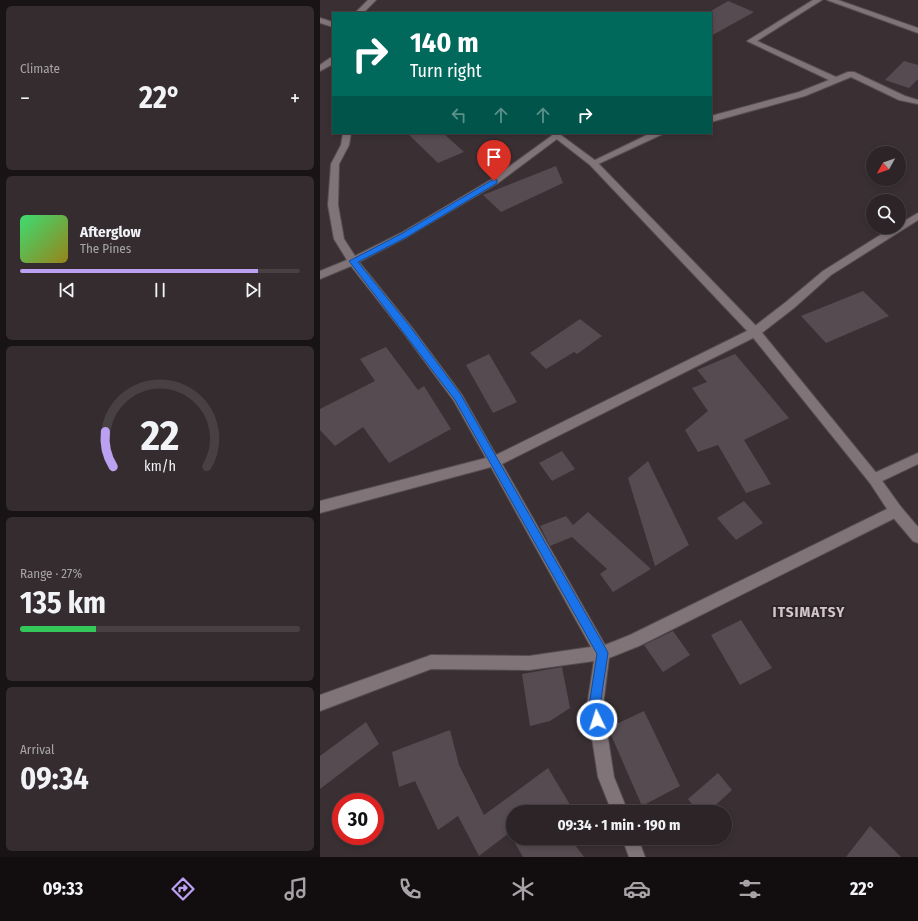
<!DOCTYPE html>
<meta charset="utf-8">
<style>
body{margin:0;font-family:"Fira Sans Condensed",sans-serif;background:#342c2f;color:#f1f3f6;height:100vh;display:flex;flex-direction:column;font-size:15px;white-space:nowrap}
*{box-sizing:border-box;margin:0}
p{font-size:13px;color:#a6a4a7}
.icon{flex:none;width:22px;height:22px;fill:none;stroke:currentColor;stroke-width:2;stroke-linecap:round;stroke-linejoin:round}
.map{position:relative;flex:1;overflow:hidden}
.details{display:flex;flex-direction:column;gap:6px;padding:6px;background:#181415;width:320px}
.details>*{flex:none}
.top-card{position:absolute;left:12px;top:12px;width:380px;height:122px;border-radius:0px;box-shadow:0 2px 6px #0003,0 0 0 1px #484144;background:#00695c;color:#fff;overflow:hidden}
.needle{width:26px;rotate:230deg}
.controls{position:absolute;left:546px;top:146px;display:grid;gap:8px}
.controls a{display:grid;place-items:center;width:40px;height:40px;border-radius:50%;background:#2c2427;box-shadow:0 2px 6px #0003,0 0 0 1px #484144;font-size:20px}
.speed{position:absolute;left:12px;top:793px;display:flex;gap:8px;font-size:20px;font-weight:700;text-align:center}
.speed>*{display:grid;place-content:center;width:52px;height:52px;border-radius:50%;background:#2c2427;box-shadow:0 2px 6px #0003,0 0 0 1px #484144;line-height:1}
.speed .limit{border:6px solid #d22;background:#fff;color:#111}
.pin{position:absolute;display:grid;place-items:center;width:34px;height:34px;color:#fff;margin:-41px -17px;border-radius:50% 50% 50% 0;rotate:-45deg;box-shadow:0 0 4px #0007}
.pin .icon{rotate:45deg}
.me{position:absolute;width:44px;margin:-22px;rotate:356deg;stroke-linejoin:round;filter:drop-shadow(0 0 3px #0008)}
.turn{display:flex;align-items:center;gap:14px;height:84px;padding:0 12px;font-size:18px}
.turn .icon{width:52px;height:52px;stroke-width:2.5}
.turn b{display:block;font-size:28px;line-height:34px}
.lanes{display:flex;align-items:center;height:38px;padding:0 12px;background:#0003;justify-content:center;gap:20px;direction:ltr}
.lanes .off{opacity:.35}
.big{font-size:30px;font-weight:700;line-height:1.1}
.details .card{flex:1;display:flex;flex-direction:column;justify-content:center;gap:6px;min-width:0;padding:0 14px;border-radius:6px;background:#342c2f}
.details .dial{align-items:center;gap:0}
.dial svg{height:104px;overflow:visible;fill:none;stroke:#484144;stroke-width:7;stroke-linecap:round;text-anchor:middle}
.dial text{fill:#f1f3f6;stroke:none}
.song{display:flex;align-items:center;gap:12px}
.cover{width:48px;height:48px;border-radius:6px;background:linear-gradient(135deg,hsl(140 70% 55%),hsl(50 70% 35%))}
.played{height:4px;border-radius:2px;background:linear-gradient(90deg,#bca0f2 85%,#484144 85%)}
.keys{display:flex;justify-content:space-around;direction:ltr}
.heat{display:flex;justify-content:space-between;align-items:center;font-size:22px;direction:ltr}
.charge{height:6px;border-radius:3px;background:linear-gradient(90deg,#34c759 27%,#484144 0)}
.trip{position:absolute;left:186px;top:805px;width:226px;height:40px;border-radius:20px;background:#2c2427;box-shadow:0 2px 6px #0003,0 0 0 1px #484144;font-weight:700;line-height:40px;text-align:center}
.tab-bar{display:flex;height:64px;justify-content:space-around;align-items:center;background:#120e10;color:#a6a4a7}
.tab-bar .icon{width:28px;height:28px}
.tab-bar .current{color:#bca0f2}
.tab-bar b{font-size:18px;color:#f1f3f6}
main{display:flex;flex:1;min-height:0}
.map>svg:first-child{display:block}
.building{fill:#564b50}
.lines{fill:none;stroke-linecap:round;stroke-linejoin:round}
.minor-casing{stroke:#564e51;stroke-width:2}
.tertiary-casing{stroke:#564e51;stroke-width:2}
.minor{fill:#807479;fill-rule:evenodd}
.tertiary{fill:#807479;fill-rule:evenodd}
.route{fill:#1a73e8;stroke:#114b97}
.labels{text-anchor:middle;stroke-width:4;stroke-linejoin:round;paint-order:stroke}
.district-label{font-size:15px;font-weight:bold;letter-spacing:1px;fill:#d3c6cb;stroke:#2f262a}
</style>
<main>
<section class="details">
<div class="card"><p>Climate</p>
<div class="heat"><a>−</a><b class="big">22°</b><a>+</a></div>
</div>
<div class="card">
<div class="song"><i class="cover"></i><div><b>Afterglow</b><p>The Pines</p></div></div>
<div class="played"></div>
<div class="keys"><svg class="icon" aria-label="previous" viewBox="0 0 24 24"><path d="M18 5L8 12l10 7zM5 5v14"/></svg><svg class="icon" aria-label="pause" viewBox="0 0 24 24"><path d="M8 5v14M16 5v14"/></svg><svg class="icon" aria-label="next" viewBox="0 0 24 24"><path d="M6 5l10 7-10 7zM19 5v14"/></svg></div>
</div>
<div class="card dial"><svg viewBox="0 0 100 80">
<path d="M14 69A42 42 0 1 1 86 69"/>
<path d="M14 69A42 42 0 0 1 8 42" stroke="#bca0f2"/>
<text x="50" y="56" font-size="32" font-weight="700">22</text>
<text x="50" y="72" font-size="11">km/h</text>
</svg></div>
<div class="card"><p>Range · 27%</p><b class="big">135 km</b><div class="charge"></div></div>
<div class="card"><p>Arrival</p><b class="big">09:34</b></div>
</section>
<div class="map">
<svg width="598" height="857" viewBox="0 0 598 857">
<rect width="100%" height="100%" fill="#3a3034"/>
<path class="building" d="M408,1L434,12L391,36V11Z
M584,61L598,65V79L589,88L565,80Z
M87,133H123L144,152L118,163Z
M236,166L243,183L181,212L163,195Z
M543,291L569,316L506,343L481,316Z
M260,319L282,336L257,354L254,352L226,369L210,353Z
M66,347L98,390L104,386L131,429L69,463L43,427L15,446L0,430V409L55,381L40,359Z
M169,354L197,402L173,413L146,365Z
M415,354L469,418L424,440L451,484L426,493L398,445L378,452L365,430L388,411L372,388L387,382L377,370Z
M242,451L255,469L232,481L219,463Z
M328,461L369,545L335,566L308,478Z
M424,501L443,523L416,540L397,518Z
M268,512L331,569L293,592L280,574L287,569L252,537L230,546L220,526L246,516L253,525Z
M421,620L452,668L420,685L391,635Z
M353,631L370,655L343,672L324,645Z
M242,667L250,708L230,721L210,726L202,674Z
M324,711L360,786L322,806L288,728Z
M46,722L59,744L0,789V756Z
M130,730L139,765L164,815L228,768L252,808L247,812H193V838H250L264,857H203L189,833L159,856L138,816L118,830L95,781L79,787L72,752Z
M398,773L412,790L388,812H378L368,799Z
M550,826L581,857H526Z"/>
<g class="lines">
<g class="minor-casing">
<path id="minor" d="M48,0H56L43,13H35Z
M493,0H502L437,41L516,77L528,72H534L585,96L598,100V104L579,100L531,77L485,96L391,122V116L479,92L509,80L427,41Z
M507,0H518L598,28V33Z
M10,58H13V64L0,71V65Z
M23,133H31L29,145L19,164L18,205L24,239L35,256L81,233L172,179L234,134H240L241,136L178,183L87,237L39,262L93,329L142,395L176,455L431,329L466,302L503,271L573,227H579V224L598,213V220L511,275L474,308L439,335L182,464L285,645L310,635L571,507L576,505L581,507L582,511L581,515L319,646L289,658L283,706L294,777L308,812H292L278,777L267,706L274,661L209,670L111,669L0,711V695L111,655L209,656L271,647L171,467L0,513V501L166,458L134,401L85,335L31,266L0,279V271L27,260L14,239L8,205L11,164L21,145Z
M331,133H345L276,165L273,166L269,163Z
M598,453V464L558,483L554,484L550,483L548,479L550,475Z
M302,838H318L325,857H309Z"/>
</g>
<g class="tertiary-casing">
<path id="tertiary" d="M0,18L13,22V27L0,23Z
M229,133H238L276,161L439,329L558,475L581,507L598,527V543L593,541L571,515L550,483L431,335L270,165Z"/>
</g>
<use href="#minor" class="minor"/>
<use href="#tertiary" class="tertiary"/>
</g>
<path class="route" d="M174,179L177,180V183L87,237L38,262L92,329L141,395L286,649L288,653L280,706L283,720L281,724L277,726L273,724L269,706L277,654L135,400L29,261L81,234Z"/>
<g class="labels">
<g class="district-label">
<text x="489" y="617">ITSIMATSY</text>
</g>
</g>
</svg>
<div class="controls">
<a><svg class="needle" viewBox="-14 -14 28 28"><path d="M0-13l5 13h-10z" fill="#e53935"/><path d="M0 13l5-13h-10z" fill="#a6a4a7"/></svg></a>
<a><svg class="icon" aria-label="search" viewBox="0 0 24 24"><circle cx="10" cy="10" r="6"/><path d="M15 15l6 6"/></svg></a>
</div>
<div class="speed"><div class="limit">30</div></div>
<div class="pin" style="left:174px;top:181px;background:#d93025"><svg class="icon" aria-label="arrive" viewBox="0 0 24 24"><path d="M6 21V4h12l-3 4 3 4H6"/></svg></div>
<svg class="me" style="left:277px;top:720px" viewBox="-20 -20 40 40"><circle r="17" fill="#1a73e8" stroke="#fff" stroke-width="3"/><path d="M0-11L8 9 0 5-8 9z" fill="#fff"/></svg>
<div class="trip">09:34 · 1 min · 190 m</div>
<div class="top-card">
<div class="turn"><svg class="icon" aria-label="right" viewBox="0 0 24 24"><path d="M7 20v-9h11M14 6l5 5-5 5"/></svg><div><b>140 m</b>Turn right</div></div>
<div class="lanes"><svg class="icon off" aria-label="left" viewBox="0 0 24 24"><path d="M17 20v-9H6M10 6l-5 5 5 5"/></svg><svg class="icon off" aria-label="ahead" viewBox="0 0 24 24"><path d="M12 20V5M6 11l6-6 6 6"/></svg><svg class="icon off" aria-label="ahead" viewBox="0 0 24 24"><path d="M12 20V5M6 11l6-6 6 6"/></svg><svg class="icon" aria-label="right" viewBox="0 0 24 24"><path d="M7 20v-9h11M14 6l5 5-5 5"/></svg></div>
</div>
</div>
</main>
<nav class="tab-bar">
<b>09:33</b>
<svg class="icon current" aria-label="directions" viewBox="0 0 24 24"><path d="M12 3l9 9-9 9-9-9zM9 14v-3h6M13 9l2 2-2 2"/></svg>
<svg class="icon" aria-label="music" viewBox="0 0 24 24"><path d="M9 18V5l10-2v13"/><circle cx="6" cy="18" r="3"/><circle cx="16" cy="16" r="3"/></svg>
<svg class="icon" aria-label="phone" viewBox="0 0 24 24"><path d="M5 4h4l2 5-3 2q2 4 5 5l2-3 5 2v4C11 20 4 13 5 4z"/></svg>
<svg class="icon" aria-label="climate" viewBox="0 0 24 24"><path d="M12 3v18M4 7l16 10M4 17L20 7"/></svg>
<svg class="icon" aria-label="car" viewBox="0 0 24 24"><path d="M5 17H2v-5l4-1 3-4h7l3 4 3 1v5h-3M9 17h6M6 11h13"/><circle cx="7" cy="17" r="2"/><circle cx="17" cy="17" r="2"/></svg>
<svg class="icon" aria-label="filters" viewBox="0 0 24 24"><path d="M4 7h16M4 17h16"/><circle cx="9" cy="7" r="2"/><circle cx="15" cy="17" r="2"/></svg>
<b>22°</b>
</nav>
